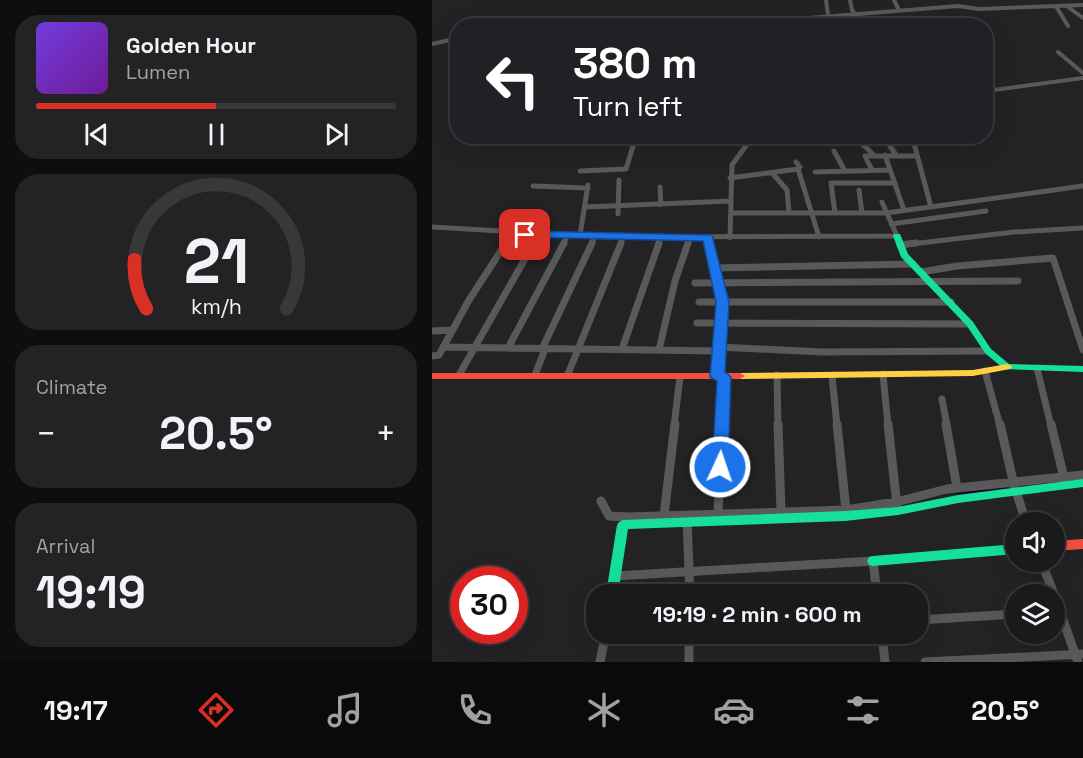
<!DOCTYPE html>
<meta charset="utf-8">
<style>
body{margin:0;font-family:"Space Grotesk",sans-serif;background:#232325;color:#f1f3f6;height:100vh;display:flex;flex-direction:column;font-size:22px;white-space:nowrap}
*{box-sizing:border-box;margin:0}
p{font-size:20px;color:#9fa1a3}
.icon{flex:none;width:33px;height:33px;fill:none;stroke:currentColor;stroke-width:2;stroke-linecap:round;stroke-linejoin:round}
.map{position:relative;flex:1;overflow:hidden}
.sheet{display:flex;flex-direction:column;gap:15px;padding:15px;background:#0e0e0f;width:432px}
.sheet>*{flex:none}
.banner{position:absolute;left:18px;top:18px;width:543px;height:126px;border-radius:24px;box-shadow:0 6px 24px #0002,0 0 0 2px #38383b;background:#202124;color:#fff;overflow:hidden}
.buttons{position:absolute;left:573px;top:512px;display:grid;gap:12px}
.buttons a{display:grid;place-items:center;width:60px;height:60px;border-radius:50%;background:#1a1a1c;box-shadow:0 6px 24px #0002,0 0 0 2px #38383b;font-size:30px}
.speed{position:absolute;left:18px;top:566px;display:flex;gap:12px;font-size:30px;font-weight:700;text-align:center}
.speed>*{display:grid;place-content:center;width:78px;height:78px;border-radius:50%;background:#1a1a1c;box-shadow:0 6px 24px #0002,0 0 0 2px #38383b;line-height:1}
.speed .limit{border:9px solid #d22;background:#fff;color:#111}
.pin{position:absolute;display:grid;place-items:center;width:51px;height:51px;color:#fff;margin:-26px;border-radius:12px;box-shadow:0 3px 9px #0006}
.me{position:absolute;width:66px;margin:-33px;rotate:3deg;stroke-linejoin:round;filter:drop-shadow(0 0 4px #0008)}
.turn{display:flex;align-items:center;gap:21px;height:126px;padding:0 24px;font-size:27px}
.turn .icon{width:78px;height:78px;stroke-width:2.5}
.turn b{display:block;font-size:42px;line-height:51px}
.big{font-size:45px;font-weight:700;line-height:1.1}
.sheet .tile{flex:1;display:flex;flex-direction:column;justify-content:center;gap:9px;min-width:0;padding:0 21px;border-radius:24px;background:#232325}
.sheet .dial{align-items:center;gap:0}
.dial svg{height:156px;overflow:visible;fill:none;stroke:#38383b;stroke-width:7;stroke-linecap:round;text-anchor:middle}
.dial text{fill:#f1f3f6;stroke:none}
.song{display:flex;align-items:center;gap:18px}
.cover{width:72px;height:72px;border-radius:9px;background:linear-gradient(135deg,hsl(260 70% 55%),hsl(280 70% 35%))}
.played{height:6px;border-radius:3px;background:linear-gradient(90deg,#d93025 50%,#38383b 50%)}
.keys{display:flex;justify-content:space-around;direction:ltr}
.heat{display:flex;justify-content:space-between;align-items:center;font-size:33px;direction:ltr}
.trip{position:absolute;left:154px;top:584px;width:342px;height:60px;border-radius:24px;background:#1a1a1c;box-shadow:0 6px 24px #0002,0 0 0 2px #38383b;font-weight:700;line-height:60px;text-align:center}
.tabs{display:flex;height:96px;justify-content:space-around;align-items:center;background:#0a0a0b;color:#9fa1a3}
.tabs .icon{width:42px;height:42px}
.tabs .active{color:#d93025}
.tabs b{font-size:27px;color:#f1f3f6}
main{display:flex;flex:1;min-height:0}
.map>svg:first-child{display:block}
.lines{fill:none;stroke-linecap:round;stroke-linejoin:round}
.canal{stroke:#1e0435;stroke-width:9}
.street-far3{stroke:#59595a;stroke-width:4}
.street-far2{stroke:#59595a;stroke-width:5}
.street-far1{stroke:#59595a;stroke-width:7}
.street{stroke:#59595a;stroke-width:9}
.fast{fill:#16e098;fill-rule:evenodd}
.slow{fill:#ffcf43;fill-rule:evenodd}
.jam{fill:#f24e42;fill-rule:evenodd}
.route{fill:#1a73e8;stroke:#114b97;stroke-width:1.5}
</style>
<main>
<section class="sheet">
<div class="tile">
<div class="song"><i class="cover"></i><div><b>Golden Hour</b><p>Lumen</p></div></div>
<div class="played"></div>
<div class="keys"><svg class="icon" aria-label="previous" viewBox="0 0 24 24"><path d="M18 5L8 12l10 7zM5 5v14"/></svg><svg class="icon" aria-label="pause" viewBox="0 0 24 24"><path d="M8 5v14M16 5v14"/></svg><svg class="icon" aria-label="next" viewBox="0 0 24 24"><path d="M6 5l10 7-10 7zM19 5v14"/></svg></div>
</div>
<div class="tile dial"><svg viewBox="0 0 100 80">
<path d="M14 69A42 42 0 1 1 86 69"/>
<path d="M14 69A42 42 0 0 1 8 44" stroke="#d93025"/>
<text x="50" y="56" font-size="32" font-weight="700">21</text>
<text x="50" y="72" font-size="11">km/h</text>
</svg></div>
<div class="tile"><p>Climate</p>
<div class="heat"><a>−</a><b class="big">20.5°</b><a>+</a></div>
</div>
<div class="tile"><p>Arrival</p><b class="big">19:19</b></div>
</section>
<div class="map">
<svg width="651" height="662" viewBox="0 0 651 662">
<rect width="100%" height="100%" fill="#232225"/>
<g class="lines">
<path class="canal" d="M612,484L637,481
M529,494L583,488"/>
<path class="street-far3" d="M394,0L396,15
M418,0L420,10L426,18L424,26
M462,0L467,10
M636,7L651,18
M625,8L636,26
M277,26L526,6L547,9L651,5
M0,44L26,38
M626,52L651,73
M554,91L651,78"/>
<path class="street-far2" d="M480,136L499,207
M452,137L464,155
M204,139L318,141
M429,143L442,155
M402,151L413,171
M453,155L472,210
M366,169L387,237
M440,170L433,156H485
M148,171L194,169L204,136
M383,172L458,170
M341,174L355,190L357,212
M298,178L366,169L368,167L364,162
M101,186L156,188
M228,187L229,205
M427,190L430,213
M153,207L299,201
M299,213H454L651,186
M403,213L399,183H463
M186,214L187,180
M459,224L554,211
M0,227L174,237L465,236L450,202
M148,235L156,185
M276,238L278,245
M298,238L300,165L321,136
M73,245L80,234
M101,245L107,235
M131,245L136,235
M159,245L164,235
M188,245L192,235
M226,245L229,236
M255,245L258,237
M471,245L582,232L651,228"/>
<path class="street-far1" d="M277,243L291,302L285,377
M468,245L484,243
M282,268L481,264
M489,272L525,266L621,258L651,350
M263,283L586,281
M267,302H519
M265,323L538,324
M0,331L20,330
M11,347L287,351
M287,347L390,352L556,351
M76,348L132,243
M110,349L160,243
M190,349L227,243
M227,350L243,281L256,243
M0,356L7,355L37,300L74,243
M605,368L619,426
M553,371L568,426
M136,374L189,243
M451,374L456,426
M27,375L102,243
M103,375L113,349
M345,375L346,426
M400,376L405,426
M510,399L515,426
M242,426L248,377
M290,426L292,377"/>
<path class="street" d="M346,424L349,511
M405,424L414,510
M456,424L465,506
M514,424L525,488
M568,424L582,485L594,522
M619,424L632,478
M169,501L177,516L196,517L414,510L464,502L515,489L651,475
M286,513L290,424
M232,515L243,424
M255,520L258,594
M609,561L622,594
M183,576L441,561L445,594
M622,595L646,662
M486,620L584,614
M174,633H265
M257,633V662
M450,633L453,662
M168,662L174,633
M493,662L651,654"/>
<path class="fast" d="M462,234H468L476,254L541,322L559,349L577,364L651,366V372L572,369L553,353L535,326L469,257L461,236Z
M651,479V487L526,503L466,515L413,521L196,529L186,594H174L185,525L187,522L191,520L413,511L466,507L526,495Z
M584,544V554L441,566L437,565L435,561L437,557L441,556Z"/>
<path class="slow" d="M575,364L578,365L580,367L578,369L541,376L308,379L303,376L308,373L541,370Z"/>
<path class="jam" d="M0,373H308L313,376L308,379H0Z
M651,539V549L622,551V541Z"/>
</g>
<path class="route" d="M93,231L280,235L297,302L293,372L299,377L296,467L294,472H282L280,467L285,381L278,377L284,302L271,241L89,237V232Z"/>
</svg>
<div class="buttons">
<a><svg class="icon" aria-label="sound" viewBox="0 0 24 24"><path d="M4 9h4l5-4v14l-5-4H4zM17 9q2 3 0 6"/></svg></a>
<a><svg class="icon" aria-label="layers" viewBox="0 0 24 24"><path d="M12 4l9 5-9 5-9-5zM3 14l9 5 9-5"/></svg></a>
</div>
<div class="speed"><div class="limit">30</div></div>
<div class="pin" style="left:93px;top:235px;background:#d93025"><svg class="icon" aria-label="arrive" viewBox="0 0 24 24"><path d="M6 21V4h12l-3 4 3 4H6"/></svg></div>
<svg class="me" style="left:288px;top:467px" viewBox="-20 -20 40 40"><circle r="17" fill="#1a73e8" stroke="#fff" stroke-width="3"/><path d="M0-11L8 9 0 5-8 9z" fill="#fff"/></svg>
<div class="trip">19:19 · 2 min · 600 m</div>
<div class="banner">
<div class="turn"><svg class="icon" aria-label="left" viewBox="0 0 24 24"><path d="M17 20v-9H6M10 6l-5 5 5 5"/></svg><div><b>380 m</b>Turn left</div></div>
</div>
</div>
</main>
<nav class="tabs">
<b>19:17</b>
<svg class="icon active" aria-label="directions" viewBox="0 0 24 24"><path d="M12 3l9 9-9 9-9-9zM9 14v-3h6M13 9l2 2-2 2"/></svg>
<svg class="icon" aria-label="music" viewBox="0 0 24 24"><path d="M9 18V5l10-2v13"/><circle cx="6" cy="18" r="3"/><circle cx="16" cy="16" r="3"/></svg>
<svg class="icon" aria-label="phone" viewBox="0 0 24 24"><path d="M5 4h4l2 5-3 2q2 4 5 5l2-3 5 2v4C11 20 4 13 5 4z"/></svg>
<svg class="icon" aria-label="climate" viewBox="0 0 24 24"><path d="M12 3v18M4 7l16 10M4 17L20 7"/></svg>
<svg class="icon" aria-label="car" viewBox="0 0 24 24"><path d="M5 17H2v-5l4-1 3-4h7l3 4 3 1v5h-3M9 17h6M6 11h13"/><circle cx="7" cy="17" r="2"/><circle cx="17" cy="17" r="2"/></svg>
<svg class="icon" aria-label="filters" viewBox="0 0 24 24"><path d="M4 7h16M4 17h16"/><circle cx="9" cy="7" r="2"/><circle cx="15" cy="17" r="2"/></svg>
<b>20.5°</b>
</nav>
